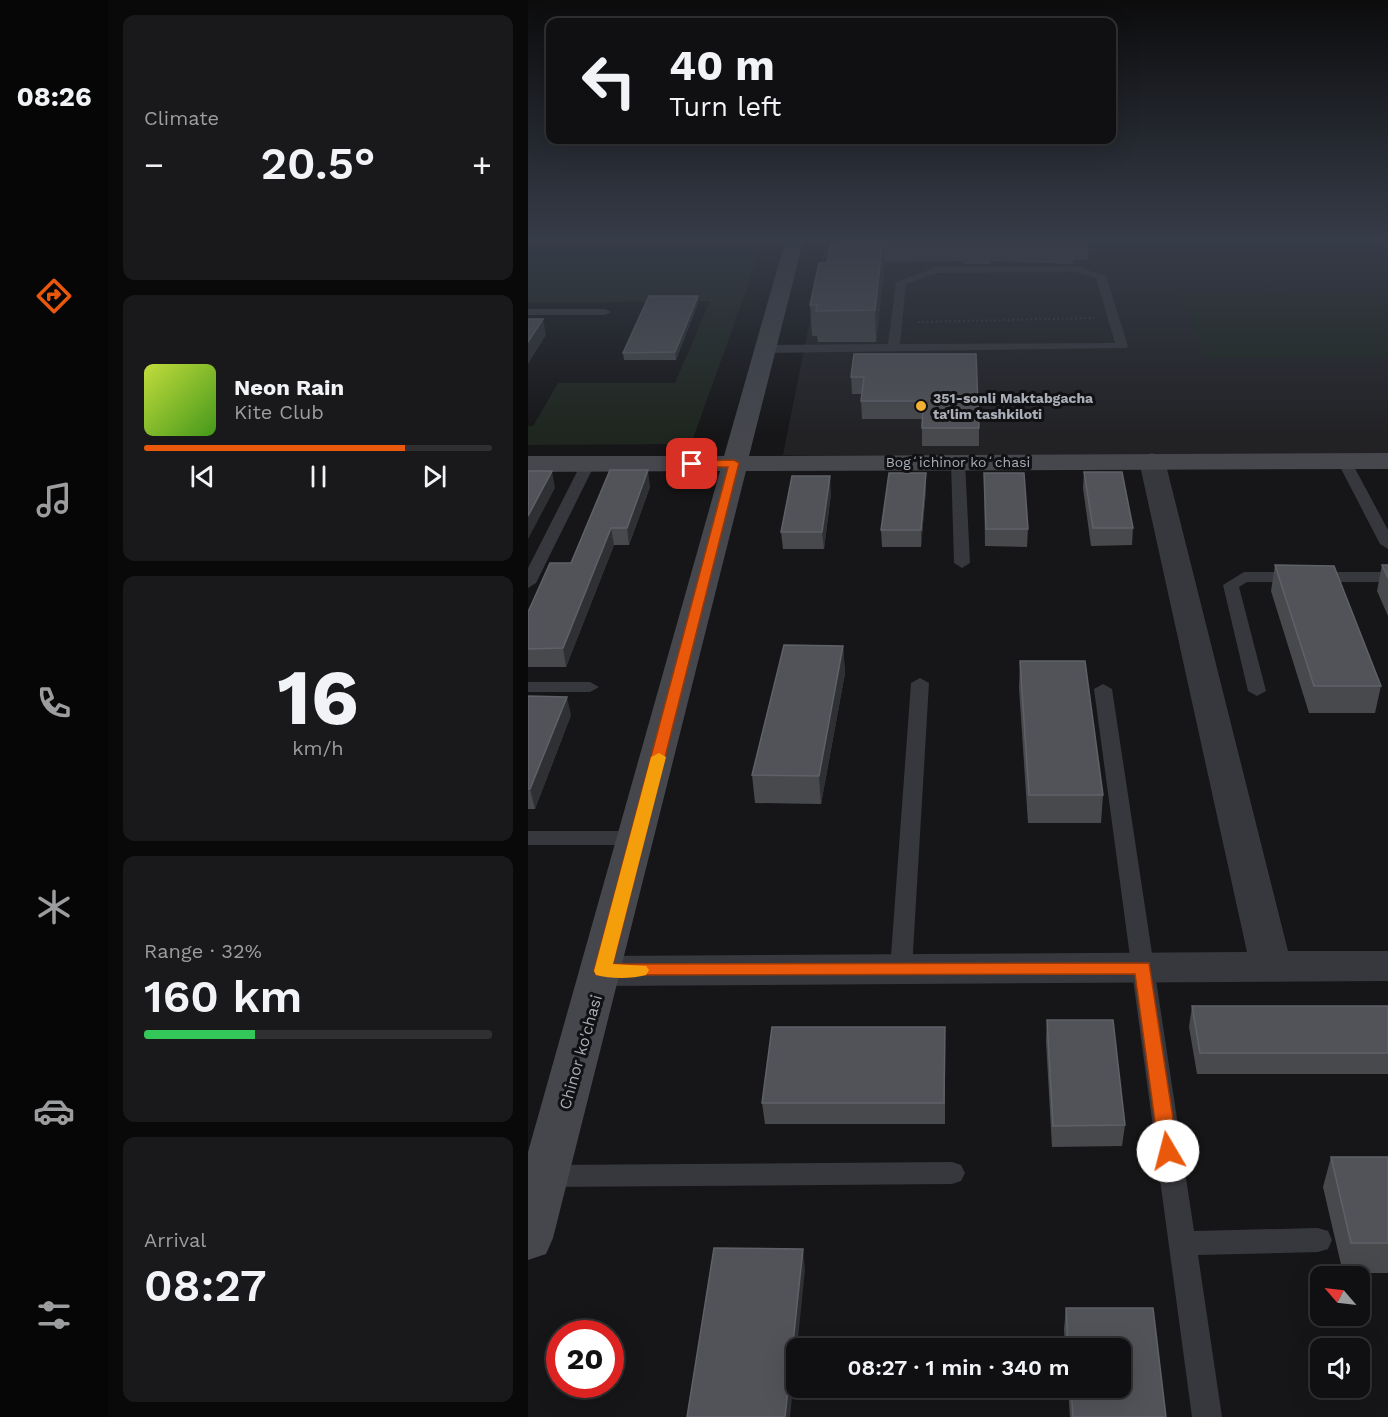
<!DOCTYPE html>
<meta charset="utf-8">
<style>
body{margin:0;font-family:"Work Sans",sans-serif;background:#19191b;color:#f1f3f6;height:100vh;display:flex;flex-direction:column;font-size:22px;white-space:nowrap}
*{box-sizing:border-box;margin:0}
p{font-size:20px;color:#9c9d9f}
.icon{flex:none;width:33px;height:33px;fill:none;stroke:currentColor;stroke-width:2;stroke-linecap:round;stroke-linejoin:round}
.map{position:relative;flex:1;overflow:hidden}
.details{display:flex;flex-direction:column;gap:15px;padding:15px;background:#09090a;width:420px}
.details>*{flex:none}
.banner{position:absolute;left:18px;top:18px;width:570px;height:126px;border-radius:12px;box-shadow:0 6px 24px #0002,0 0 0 2px #303032;background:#101012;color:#f1f3f6;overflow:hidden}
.needle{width:39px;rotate:298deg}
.fabs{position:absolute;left:782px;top:1266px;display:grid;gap:12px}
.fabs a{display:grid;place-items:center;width:60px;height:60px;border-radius:12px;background:#101012;box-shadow:0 6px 24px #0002,0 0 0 2px #303032;font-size:30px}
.speed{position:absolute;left:18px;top:1320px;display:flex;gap:12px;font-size:30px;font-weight:700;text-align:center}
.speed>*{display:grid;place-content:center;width:78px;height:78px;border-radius:50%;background:#101012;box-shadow:0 6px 24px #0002,0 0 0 2px #303032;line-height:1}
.speed .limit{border:9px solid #d22;background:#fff;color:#111}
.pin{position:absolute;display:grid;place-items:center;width:51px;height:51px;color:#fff;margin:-26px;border-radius:12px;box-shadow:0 3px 9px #0006}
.me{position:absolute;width:66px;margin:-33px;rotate:352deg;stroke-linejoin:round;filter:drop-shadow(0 0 4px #0008)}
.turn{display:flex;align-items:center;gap:21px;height:126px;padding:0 24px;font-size:27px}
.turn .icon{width:78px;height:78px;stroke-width:2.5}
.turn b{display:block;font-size:42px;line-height:51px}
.big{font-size:45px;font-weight:600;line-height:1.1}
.details .tile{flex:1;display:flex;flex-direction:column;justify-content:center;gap:9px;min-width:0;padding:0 21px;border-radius:12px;background:#19191b}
.details .dial{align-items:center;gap:0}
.dial b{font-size:78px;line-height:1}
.song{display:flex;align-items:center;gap:18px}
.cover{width:72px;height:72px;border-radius:9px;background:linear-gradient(135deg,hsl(70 70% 55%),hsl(100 70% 35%))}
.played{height:6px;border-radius:3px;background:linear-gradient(90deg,#ea580c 75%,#303032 75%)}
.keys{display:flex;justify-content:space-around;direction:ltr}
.heat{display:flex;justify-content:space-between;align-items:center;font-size:33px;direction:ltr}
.charge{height:9px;border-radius:4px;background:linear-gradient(90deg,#34c759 32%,#303032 0)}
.trip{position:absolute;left:258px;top:1338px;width:345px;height:60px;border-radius:12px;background:#101012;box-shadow:0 6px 24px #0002,0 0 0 2px #303032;font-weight:600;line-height:60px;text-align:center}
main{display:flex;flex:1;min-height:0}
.tabs{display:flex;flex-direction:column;width:108px;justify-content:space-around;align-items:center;background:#060607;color:#9c9d9f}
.tabs .icon{width:42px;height:42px}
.tabs .active{color:#ea580c}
.tabs b{font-size:27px;color:#f1f3f6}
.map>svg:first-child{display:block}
.built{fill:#222225}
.green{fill:#1e261f}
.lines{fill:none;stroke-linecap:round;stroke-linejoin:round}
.path{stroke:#3d3f44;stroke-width:2;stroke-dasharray:1.5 3;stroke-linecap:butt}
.lane{fill:#37383d;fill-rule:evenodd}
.street{fill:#37383d;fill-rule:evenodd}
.secondary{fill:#45474d;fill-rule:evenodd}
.wall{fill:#47494d}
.shaded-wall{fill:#2f3033}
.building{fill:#525359;stroke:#5f6168;stroke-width:1.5}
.route{fill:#ea580c;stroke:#983908;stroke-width:1.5}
.slow{fill:#f59e0b}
.poi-dot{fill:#f2b134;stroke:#111113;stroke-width:2}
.labels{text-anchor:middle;stroke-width:6;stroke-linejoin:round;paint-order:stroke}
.far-poi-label{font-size:14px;font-weight:bold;fill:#a8adb8;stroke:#111113;text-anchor:start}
.far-street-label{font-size:14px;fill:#a8adb8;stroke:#111113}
.street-label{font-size:16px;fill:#a8adb8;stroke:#111113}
</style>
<main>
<nav class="tabs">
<b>08:26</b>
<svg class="icon active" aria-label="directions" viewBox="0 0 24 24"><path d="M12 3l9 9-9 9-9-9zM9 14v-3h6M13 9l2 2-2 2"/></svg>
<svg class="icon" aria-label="music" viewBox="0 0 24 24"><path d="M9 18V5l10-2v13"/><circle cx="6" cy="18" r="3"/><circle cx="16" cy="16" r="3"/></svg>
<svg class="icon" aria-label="phone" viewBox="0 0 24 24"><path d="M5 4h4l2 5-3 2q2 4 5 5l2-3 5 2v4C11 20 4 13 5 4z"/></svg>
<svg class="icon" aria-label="climate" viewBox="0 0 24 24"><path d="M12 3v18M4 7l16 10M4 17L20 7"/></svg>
<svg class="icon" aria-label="car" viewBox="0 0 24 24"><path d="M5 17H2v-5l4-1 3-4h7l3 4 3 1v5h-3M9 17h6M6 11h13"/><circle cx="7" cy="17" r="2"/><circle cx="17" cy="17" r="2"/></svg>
<svg class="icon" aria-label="filters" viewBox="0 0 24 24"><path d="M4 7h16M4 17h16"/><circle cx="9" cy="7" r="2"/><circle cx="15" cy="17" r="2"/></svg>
</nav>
<section class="details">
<div class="tile"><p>Climate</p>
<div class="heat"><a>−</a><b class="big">20.5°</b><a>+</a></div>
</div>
<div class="tile">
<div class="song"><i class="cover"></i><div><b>Neon Rain</b><p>Kite Club</p></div></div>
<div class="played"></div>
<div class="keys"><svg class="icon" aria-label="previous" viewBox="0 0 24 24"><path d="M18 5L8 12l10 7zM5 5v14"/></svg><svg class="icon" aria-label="pause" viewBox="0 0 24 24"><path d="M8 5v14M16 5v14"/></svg><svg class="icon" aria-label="next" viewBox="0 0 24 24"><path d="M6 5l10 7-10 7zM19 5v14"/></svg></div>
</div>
<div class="tile dial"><b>16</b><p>km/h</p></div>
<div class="tile"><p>Range · 32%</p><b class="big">160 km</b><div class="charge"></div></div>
<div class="tile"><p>Arrival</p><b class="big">08:27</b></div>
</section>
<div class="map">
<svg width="860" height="1417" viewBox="0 0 860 1417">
<rect width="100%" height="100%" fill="#161618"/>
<path class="built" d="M860,238V455H255L298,239Z"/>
<path class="green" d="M235,244L163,444L0,445V426H5L30,383H147L182,301L0,303V246Z
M860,293V357L677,358L653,294Z"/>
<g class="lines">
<path class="path" d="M390,322L566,318"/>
<path class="lane" d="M548,266L578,276L600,346L598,348L237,353L231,349L237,345L360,344L368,282L408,267ZM548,272L568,278L587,343L372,344L378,284L409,273Z
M0,309H77L83,312L77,315H0Z
M816,457L823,461L860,530V549L852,544L809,461Z
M430,458L437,462L442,563L434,568L426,563L423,462Z
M60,460L67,464L8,583L0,588V568L53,464Z
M716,572H860V582H719L711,587L738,691L729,696L720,691L695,585Z
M392,678L401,683L384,969L381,975L373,977L365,975L362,969L383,683Z
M0,682H62L71,687L62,692H0Z
M575,684L584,689L666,1231L790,1228L800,1231L804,1240L800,1249L790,1252L670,1255L694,1417H664L566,689Z
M0,831H109L116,833L119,838L116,843L109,845H0Z
M424,1162L433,1165L437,1173L433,1181L424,1184L17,1187L8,1184L4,1176L8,1168L17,1165Z"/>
<path class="street" d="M624,453L633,456L637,461L760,951H860V981L74,986L59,982L53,971L59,960L74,956L719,952L611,461L615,456Z"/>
<path class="secondary" d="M258,238H276L221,456L860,453V469L218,471L25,1238L18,1254L0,1260V1152L192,471L0,472V456H196Z"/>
</g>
<path class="wall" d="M319,238H561L560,260H545V264L463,261V264H436V261L357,262L348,342H290L289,336H284L282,305L299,263L319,243Z
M170,296V303L148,360H96L95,353Z
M326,354L451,428V446H394V419H334L333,401L334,394H324L323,377Z
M556,472L605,528L604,545L563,546L555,488Z
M398,473V490L393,547H354L353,530Z
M456,473L500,529L499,547L457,546Z
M122,487L101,545H86L38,667H0V612L43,563Z
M303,493L296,549H255L253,532Z
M747,565L853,686L847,713H781L743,591Z
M854,565H860V616L849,591Z
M315,646L317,673L293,804L227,803L224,775Z
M492,661L575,795L573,823H500L491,688Z
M0,696L43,715L7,809H0Z
M664,1006H860V1074H669L661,1027Z
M519,1020L597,1125L594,1146L524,1147L518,1041Z
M417,1027V1124H237L234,1103Z
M803,1157H860V1273H815L795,1187Z
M538,1308H625L638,1417H542L540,1388H592V1348H537L536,1329Z"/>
<path class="shaded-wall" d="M355,238L357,262L348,342L347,310Z
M170,296V303L148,360L147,352Z
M15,319L18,335L0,364V342Z
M120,470L122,487L101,545L99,528Z
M24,471L27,488L0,539V516Z
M398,473V490L393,547V530Z
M302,476L303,493L296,549L294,532Z
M83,528L86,545L38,667L35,648Z
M315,646L317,673L293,804L291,776Z
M39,697L43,715L7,809L2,789Z
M275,1249L277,1270L262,1417H257Z"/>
<path class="building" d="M319,238H355L347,310L288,311L289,305H282L291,263H299L303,243H319Z
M121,296H170L147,352L95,353Z
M0,319H15L0,342Z
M326,354H448L451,428H394L395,401H333L336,377H323Z
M82,470H120L99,528H83L35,648L0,649V612L22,563H43Z
M0,471H24L0,516Z
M556,472H594L605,528H565Z
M361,473H398L393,530H353Z
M456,473H496L500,529H458Z
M264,476H302L294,532H253Z
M747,565L806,566L853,686H786Z
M854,565H860V578Z
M256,645L315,646L291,776L224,775Z
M492,661H557L575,795H501Z
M0,696L39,697L2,789H0Z
M664,1006H860V1053H672Z
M519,1020H585L597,1125L525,1126Z
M244,1027H417L416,1103H234Z
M803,1157H860V1243H823Z
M186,1248L275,1249L257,1417H159Z
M538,1308H625L638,1417H545L543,1388H592V1348H540Z"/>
<linearGradient id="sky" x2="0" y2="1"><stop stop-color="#0c0c0d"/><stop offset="0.55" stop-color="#363c48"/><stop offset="1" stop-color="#363c48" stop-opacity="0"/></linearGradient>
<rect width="860" height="436" fill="url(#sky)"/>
<path class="route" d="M206,460L211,463L85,964L621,963L650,1151L647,1157L640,1159L634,1157L631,1151L607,974L68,975L66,971L200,467H164L159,464L164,461Z"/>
<path class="slow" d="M131,753L138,757L85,964L118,966L121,970L118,975C104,979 82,979 68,975L66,971L123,757Z"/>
<circle class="poi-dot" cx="393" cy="406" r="6"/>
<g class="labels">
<g class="far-poi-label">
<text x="405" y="403">351-sonli Maktabgacha<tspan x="405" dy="16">ta'lim tashkiloti</tspan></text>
</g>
<g class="far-street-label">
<text x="430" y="467">Bogʻichinor koʻchasi</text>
</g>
<g class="street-label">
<text transform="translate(52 1052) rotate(-74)" y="6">Chinor ko'chasi</text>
</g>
</g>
</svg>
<div class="fabs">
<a><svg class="needle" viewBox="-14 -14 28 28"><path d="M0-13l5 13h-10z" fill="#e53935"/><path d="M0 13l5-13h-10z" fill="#9c9d9f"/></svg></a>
<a><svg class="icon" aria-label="sound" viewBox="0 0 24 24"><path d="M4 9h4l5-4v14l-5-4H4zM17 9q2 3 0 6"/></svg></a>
</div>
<div class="speed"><div class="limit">20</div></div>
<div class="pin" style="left:164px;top:464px;background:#d93025"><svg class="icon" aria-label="arrive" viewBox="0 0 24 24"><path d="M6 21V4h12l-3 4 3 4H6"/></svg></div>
<svg class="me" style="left:640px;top:1151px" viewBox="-20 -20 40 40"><circle r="19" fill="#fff"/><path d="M0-13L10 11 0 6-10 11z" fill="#ea580c"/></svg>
<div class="trip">08:27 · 1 min · 340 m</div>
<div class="banner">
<div class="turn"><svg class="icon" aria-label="left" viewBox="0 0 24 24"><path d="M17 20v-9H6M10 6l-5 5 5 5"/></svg><div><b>40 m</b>Turn left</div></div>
</div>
</div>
</main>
